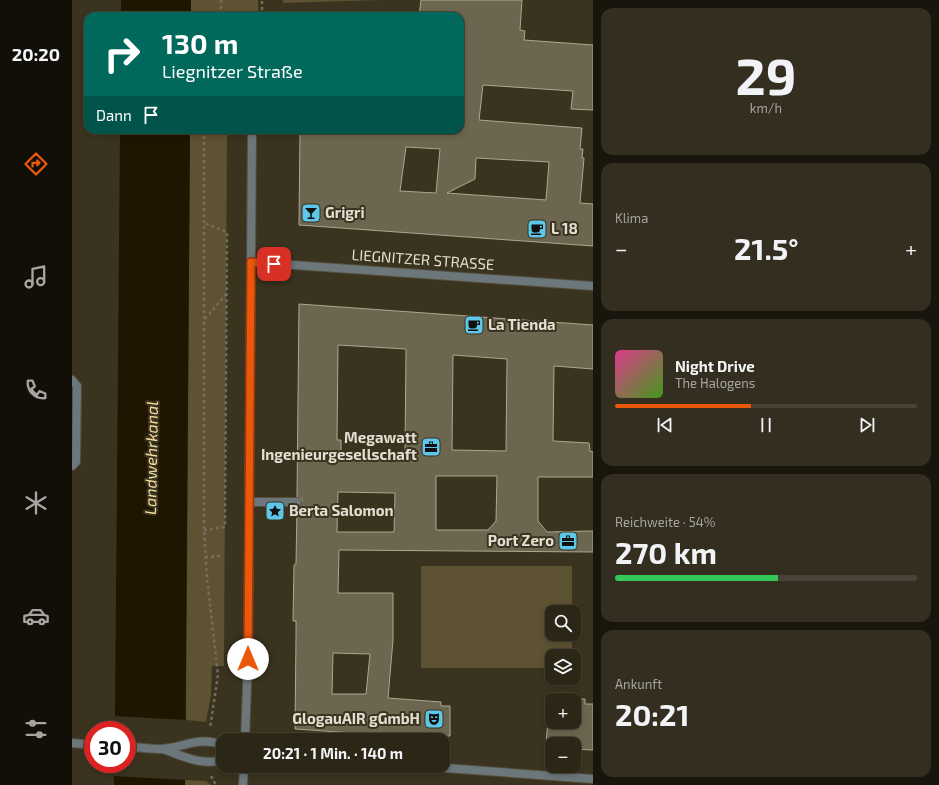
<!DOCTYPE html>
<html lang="de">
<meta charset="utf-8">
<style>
body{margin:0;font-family:"Exo 2",sans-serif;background:#342e20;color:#f1f3f6;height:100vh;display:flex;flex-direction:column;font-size:15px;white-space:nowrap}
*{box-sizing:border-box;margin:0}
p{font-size:13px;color:#a6a5a1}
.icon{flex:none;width:22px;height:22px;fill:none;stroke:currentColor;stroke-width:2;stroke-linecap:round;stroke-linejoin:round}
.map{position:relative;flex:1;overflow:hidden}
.sheet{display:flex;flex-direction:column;gap:8px;padding:8px;background:#18150d;width:346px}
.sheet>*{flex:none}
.banner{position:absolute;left:12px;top:12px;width:380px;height:122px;border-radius:12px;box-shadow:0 2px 6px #0003,0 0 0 1px #484336;background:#00695c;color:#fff;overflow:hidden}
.buttons{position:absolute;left:473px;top:605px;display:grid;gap:8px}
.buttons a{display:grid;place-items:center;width:36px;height:36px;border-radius:8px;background:#2c2617;box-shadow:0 2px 6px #0003,0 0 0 1px #484336;font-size:20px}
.speed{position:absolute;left:12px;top:721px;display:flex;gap:8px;font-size:20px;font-weight:700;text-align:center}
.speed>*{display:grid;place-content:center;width:52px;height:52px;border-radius:50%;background:#2c2617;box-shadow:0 2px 6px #0003,0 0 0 1px #484336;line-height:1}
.speed .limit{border:6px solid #d22;background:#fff;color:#111}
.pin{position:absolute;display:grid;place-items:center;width:34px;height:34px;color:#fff;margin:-17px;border-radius:8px;box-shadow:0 2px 6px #0006}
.me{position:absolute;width:44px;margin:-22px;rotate:0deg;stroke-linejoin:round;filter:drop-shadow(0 0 3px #0008)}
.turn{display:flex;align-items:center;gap:14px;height:84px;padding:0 12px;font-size:18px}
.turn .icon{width:52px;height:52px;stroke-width:2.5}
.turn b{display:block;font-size:28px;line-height:34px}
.then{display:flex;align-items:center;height:38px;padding:0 12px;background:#0003;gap:8px;font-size:15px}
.big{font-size:30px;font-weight:700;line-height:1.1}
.sheet .widget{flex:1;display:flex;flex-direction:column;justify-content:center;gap:6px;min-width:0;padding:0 14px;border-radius:12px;background:#342e20}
.sheet .dial{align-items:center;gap:0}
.dial b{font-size:52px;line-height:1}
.song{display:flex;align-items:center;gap:12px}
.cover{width:48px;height:48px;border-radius:6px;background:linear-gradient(135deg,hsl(330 70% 55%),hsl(100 70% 35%))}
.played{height:4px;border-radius:2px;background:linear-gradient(90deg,#ea580c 45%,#484336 45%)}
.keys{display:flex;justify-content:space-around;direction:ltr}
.heat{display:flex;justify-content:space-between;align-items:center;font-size:22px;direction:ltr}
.charge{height:6px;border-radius:3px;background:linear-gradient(90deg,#34c759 54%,#484336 0)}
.trip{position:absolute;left:144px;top:733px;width:234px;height:40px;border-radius:12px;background:#2c2617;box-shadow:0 2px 6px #0003,0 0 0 1px #484336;font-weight:700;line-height:40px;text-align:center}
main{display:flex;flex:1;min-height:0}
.tabs{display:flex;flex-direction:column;width:72px;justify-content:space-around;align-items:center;background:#120f09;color:#a6a5a1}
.tabs .icon{width:28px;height:28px}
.tabs .on{color:#ea580c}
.tabs b{font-size:18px;color:#f1f3f6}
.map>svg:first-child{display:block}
.green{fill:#5d5231}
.water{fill:#1e1600}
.pier{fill:#3a331f}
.building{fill:#6c654f;stroke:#afa78f;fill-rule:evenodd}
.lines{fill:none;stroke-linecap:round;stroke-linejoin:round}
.service-casing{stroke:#554e3c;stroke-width:10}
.minor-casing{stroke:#554e3c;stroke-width:10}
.tertiary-casing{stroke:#554e3c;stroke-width:10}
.path{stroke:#736d5b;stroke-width:2.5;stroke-dasharray:3 3;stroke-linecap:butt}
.service{stroke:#6b777b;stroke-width:8}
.minor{stroke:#6b777b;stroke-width:8}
.tertiary{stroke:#6b777b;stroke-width:8}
.route-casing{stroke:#983908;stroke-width:10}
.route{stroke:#ea580c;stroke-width:7}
.labels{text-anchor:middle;stroke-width:4;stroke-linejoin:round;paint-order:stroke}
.poi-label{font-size:15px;font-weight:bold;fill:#e3ded2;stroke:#3a331f;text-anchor:start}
.street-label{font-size:15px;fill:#e3ded2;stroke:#3a331f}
.water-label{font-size:16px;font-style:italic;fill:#f6df9f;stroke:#3a331f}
</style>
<main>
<nav class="tabs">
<b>20:20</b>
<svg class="icon on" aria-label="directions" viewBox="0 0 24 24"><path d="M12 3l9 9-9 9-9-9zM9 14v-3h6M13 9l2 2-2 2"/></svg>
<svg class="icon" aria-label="music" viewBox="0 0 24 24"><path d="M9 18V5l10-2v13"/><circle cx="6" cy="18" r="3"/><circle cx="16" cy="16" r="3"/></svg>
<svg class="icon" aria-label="phone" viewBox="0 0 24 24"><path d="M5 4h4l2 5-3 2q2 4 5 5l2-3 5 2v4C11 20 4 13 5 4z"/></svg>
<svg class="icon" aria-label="climate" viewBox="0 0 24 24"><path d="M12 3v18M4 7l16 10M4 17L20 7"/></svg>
<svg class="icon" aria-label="car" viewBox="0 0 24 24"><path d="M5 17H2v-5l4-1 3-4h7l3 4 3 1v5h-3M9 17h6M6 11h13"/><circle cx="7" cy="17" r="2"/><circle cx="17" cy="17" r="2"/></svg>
<svg class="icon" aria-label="filters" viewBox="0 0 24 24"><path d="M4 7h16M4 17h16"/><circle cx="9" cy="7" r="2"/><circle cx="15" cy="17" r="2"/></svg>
</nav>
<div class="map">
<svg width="521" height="785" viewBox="0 0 521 785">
<rect width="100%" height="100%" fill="#3a331f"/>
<path class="green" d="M119,0H186V16H119Z
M211,0H308L211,3Z
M118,130H155L152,666H140L139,695L134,722L114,720Z
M349,566H500V612H480V634H500V656H480V668H349Z
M113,780L134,781L139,785H113Z"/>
<path class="water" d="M49,0H119V16H49Z
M48,130H118L113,785H42V776L55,764V730L43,716Z"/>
<path class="pier" d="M41,716L116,720L115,780L40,776L41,764H55V730H42Z"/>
<path class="building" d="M349,0H450L448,30L453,31L452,40L521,45V110L499,109L501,91L411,85L407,120L510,128L508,149H511L510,158H512L508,203L521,204V246L227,225L228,130H388V16H347ZM334,147L368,149L364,193L328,191ZM404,158L477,162L474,200L375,193L403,179Z
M227,304L521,325V369L482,366L481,441L517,443L518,451L521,452V477H466V521L475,532L521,531V552L267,550L266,593H321V640L316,698L369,702V706H378V736H367V739L223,729L224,636V621H221L222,565L224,564L225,507L230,502V499L225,497ZM266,345L334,349L333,453L314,452L313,456H269V440H265ZM381,355L435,359L434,451L380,450ZM364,476H425L424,521L416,530H364ZM266,492L323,493L322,532H265ZM261,653L298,654L294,694H260Z
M484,699H513V704H521V750L502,749V744L474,743L477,709L480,710V722H502V700Z"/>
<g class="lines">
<g class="service-casing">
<path id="service" d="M177,502H225"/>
</g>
<g class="minor-casing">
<path id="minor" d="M179,262L521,286
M0,380L5,386L4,462L0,466
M173,740L176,659L180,130
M171,785L172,766"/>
</g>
<g class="tertiary-casing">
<path id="tertiary" d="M0,743L21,745
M55,747C66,747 78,749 90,749C113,747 127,736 151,745
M91,749C111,756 129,766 151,760
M346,766L521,779"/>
</g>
<path class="path" d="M149,0V16
M190,16V0
M132,130V530L135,578L146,675L138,728
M133,319L155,293
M132,530L153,527L155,232L132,223
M133,557L150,556
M139,776L144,785"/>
<use href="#service" class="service"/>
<use href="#minor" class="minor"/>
<use href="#tertiary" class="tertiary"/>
</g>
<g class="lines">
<g class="route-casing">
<path id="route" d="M176,659L179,262L202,264"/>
</g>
<use href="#route" class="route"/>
</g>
<defs>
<g id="bar-square" transform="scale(1)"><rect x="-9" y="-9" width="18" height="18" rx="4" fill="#5cc7e8" stroke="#3a331f"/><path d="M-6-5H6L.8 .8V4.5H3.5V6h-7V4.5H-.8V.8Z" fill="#111"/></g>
<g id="cafe-square" transform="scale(1)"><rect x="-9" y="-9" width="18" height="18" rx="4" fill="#5cc7e8" stroke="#3a331f"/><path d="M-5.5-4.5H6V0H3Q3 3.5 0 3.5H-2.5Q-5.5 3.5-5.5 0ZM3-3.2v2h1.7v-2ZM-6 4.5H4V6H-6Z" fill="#111"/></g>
<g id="office-square" transform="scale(1)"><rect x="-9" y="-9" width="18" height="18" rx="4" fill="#5cc7e8" stroke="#3a331f"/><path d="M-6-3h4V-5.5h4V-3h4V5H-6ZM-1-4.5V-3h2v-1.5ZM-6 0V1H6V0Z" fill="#111"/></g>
<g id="sight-square" transform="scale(1)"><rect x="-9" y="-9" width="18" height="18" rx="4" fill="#5cc7e8" stroke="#3a331f"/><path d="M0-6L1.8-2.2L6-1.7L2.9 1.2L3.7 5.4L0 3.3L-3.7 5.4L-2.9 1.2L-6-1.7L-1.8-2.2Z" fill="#111"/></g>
<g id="theatre-square" transform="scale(1)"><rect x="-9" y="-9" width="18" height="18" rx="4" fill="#5cc7e8" stroke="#3a331f"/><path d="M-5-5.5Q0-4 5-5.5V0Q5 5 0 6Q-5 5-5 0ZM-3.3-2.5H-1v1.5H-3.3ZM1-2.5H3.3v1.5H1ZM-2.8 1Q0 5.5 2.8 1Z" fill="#111"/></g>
</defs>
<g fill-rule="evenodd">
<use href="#bar-square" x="239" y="213"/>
<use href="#cafe-square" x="465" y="229"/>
<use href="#cafe-square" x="402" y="325"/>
<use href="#office-square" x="359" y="447"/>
<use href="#sight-square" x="203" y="511"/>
<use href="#office-square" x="496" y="541"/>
<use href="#theatre-square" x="362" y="719"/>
</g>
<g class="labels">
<g class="poi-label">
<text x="253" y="218">Grigri</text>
<text x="479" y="234">L 18</text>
<text x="416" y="330">La Tienda</text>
<text x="345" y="443" text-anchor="end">Megawatt<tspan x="345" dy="17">Ingenieurgesellschaft</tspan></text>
<text x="217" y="516">Berta Salomon</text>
<text x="482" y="546" text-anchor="end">Port Zero</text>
<text x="348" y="724" text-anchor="end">GlogauAIR gGmbH</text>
</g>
<g class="street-label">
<text transform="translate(351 260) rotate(4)" y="5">LIEGNITZER STRASSE</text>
</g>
<g class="water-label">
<text transform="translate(79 458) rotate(-89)" y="6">Landwehrkanal</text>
</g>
</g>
</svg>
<div class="buttons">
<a><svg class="icon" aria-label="search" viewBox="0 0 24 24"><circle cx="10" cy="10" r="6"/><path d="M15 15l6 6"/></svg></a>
<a><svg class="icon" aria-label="layers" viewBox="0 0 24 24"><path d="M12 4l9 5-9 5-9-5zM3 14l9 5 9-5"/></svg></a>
<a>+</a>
<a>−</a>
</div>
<div class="speed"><div class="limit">30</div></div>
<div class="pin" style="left:202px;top:264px;background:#d93025"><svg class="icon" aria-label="arrive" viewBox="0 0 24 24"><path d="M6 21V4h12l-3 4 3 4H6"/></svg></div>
<svg class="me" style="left:176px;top:659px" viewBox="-20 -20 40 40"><circle r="19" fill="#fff"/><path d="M0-13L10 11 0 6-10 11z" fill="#ea580c"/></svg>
<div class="trip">20:21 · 1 Min. · 140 m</div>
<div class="banner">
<div class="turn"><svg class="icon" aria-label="right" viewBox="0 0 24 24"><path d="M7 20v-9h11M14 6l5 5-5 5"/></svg><div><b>130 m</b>Liegnitzer Straße</div></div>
<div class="then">Dann<svg class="icon" aria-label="arrive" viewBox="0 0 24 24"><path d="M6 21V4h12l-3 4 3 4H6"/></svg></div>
</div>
</div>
<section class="sheet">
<div class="widget dial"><b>29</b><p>km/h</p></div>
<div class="widget"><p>Klima</p>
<div class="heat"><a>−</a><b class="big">21.5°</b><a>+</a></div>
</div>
<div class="widget">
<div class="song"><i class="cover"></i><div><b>Night Drive</b><p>The Halogens</p></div></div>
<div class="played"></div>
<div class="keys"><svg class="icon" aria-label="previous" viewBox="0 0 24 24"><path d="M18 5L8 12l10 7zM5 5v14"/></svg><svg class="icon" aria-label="pause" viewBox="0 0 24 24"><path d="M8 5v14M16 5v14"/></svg><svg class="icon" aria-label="next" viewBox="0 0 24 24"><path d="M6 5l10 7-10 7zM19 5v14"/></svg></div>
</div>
<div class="widget"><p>Reichweite · 54%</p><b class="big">270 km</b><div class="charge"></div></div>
<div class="widget"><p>Ankunft</p><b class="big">20:21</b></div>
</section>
</main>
